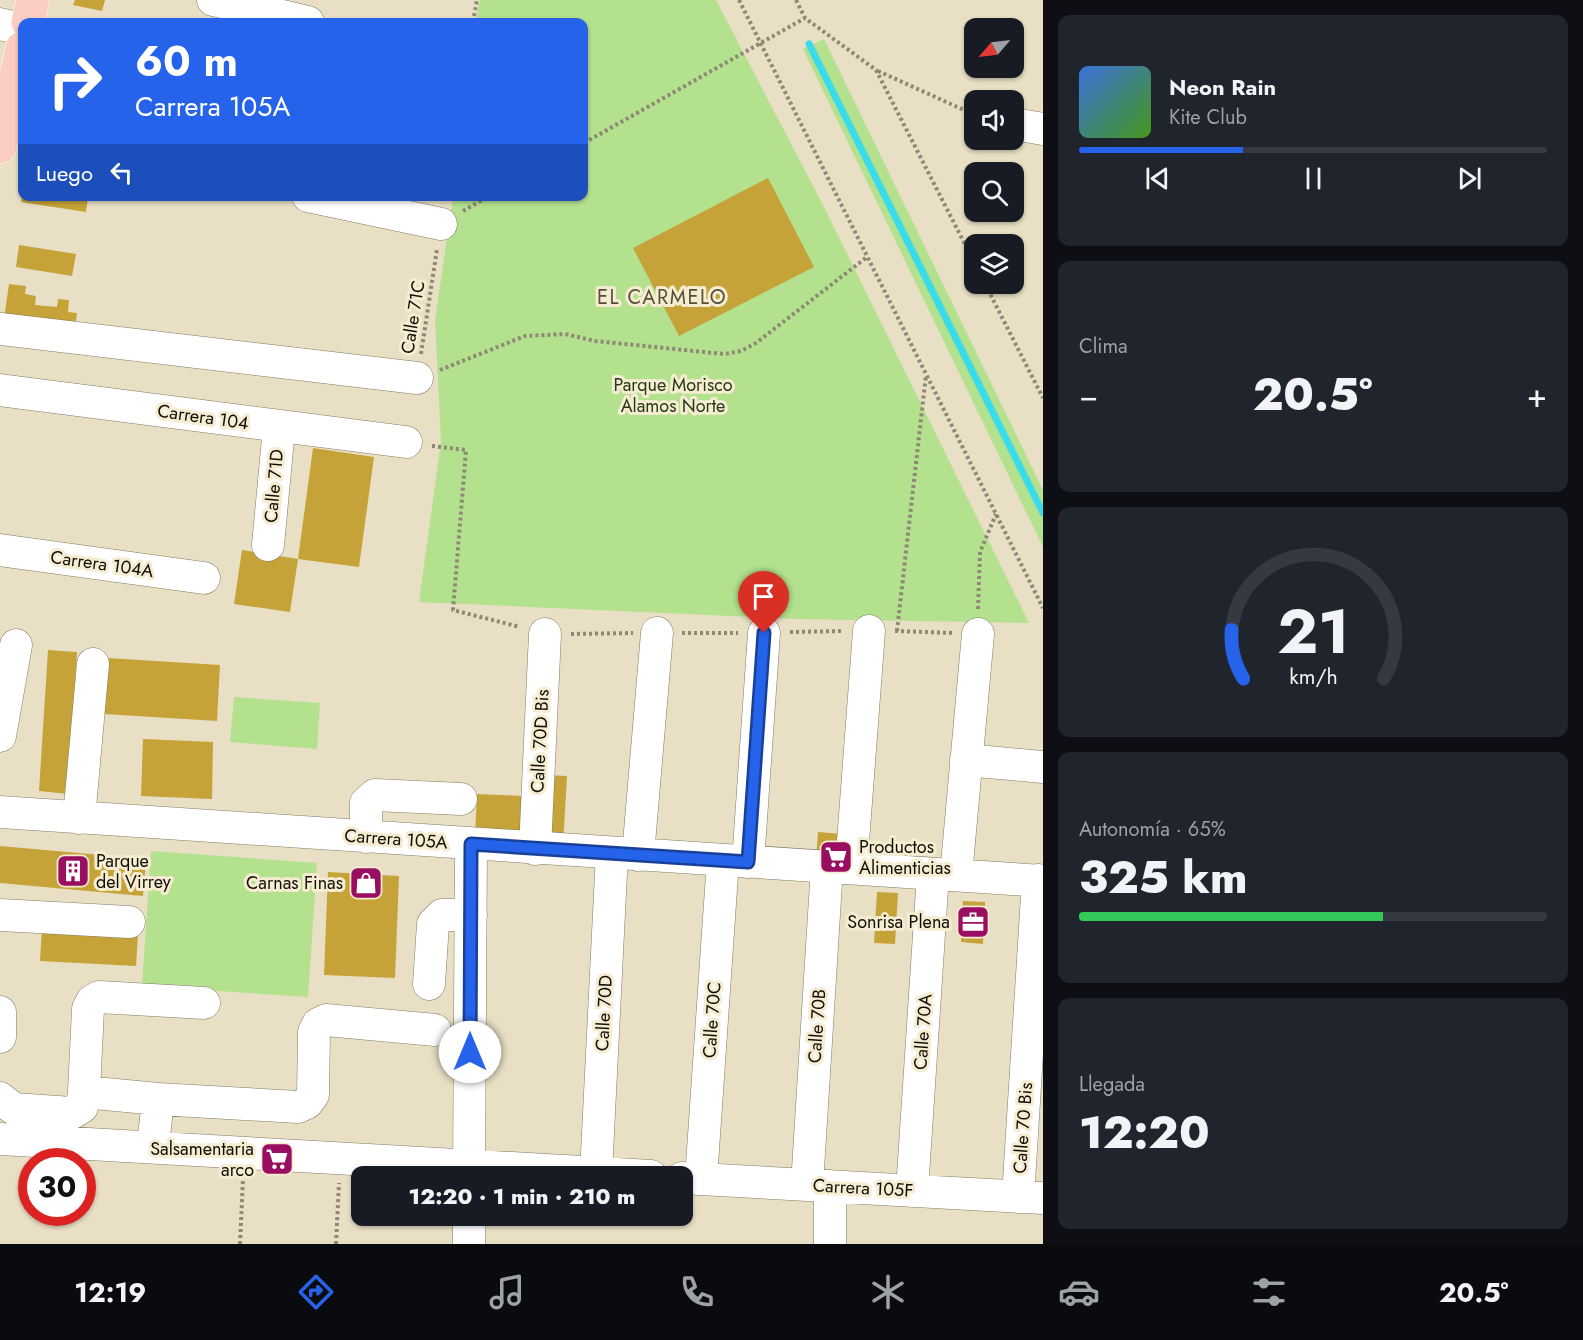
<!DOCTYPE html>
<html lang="es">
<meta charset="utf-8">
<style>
body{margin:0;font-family:Jost,sans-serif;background:#20242c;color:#f1f3f6;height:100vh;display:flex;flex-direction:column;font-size:22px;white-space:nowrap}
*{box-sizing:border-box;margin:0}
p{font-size:20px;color:#9ea1a6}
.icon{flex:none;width:33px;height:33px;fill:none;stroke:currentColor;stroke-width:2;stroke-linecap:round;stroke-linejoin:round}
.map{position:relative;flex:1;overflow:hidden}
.side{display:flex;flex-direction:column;gap:15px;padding:15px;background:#0d0f14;width:540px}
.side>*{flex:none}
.guide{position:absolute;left:18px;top:18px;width:570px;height:183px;border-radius:12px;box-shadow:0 2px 4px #0004;background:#2563eb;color:#fff;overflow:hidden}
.needle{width:39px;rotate:242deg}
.buttons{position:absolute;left:964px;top:18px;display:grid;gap:12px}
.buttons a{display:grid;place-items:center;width:60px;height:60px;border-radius:12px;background:#171b24;box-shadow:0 2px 4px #0004;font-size:30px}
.speed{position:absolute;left:18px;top:1148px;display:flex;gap:12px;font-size:30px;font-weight:700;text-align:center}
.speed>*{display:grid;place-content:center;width:78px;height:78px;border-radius:50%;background:#171b24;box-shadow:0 2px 4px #0004;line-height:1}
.speed .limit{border:9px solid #d22;background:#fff;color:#111}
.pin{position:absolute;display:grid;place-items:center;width:51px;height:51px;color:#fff;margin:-62px -26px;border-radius:50% 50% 50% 0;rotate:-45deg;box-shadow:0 0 6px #0007}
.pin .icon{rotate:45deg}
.me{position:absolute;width:66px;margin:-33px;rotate:0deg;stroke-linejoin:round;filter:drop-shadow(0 0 4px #0008)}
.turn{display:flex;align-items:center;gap:21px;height:126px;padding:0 18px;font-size:27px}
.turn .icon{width:78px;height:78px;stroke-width:2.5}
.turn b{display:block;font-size:42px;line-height:51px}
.then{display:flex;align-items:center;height:57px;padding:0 18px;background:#0003;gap:12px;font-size:22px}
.big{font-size:45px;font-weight:800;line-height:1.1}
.side .widget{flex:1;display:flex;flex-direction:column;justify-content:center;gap:9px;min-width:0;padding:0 21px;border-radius:12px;background:#20242c}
.side .dial{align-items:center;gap:0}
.dial svg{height:156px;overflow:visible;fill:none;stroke:#363941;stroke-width:7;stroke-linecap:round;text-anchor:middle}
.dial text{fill:#f1f3f6;stroke:none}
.song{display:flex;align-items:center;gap:18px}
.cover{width:72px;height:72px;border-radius:9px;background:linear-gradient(135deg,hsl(220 70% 55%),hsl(100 70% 35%))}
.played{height:6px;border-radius:3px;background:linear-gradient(90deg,#2563eb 35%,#363941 35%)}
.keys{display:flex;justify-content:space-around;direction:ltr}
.heat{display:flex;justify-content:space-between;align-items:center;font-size:33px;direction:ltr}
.charge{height:9px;border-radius:4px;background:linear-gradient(90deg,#34c759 65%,#363941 0)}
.trip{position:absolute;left:351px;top:1166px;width:342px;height:60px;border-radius:12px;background:#171b24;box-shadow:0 2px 4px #0004;font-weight:800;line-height:60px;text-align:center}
.dock{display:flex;height:96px;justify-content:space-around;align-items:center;background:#090b0e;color:#9ea1a6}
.dock .icon{width:42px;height:42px}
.dock .selected{color:#2563eb}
.dock b{font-size:27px;color:#f1f3f6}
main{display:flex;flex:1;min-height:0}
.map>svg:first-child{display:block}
.green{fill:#b3e18e}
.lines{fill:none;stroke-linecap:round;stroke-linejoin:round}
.stream{stroke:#3adbea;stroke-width:7}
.building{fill:#c5a338}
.minor-casing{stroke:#847b64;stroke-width:33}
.major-casing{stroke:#fff;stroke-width:34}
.path{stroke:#8e8875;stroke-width:4;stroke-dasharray:3 3;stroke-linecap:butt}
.minor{stroke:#fff;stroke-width:32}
.major{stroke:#fccdc3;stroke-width:33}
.route-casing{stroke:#184099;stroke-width:15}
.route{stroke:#2563eb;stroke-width:10}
.labels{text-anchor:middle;stroke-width:6;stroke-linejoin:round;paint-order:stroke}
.street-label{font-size:18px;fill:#110e06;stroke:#f5ecd2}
.park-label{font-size:18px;fill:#263915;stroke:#f5ecd2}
.poi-label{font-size:18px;fill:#110e06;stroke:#f5ecd2;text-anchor:end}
.neighbourhood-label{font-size:20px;letter-spacing:1.5px;fill:#564e38;stroke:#f5ecd2}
</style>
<main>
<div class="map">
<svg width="1043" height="1244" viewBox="0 0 1043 1244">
<rect width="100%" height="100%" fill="#e8dfc5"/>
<path class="green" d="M480,0H716L823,205L1029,623L796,619L419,602L441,442L435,320L453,197L584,196V22H476Z
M824,39L1043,490V547L803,49Z
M234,697L320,703L317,749L230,742Z
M151,851L317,863L308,997L142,986Z"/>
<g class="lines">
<path class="stream" d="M809,44L1043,513"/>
</g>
<path class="building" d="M75,0H105L102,11L73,5Z
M768,178L814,267L679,336L633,248Z
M22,196H88L86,212L21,202Z
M19,245L76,254L72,276L16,267Z
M9,284L26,286L25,294L36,296L35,305L57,307L58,299L69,300L68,312L77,313L75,328L4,319Z
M313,448L374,457L359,567L298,559Z
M242,550L298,559L290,612L234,604Z
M48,650L77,652L68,794L39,791Z
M107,658L220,665L217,721L104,714Z
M143,739L213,742L212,799L141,796Z
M546,775L567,776L563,844L542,843Z
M477,794L523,796L522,836L475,834Z
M818,832L842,834L840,863L816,861Z
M0,846L146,859L143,896L0,883Z
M328,872L399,876L395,978L324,975Z
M877,892L898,893L895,944L874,943Z
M963,901L985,902L983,944L961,942Z
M42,928L138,934L136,966L40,961Z"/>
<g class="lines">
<g class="minor-casing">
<path id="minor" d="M213,0L308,22
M0,24L22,29
M1014,124L1043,129
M308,196L441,224
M0,329L417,378
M0,390L406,442
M268,545L279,428
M0,550L204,578
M0,736L16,645
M966,760L1043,767
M0,812L1043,881
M79,818L93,664
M366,837V803L375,795L461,799
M535,849L545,634
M638,855L657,633
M748,862L764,633
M851,868L869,631
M956,875L978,634
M0,915L129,922
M429,984L433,924L442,915H471
M0,1012V1037
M0,1098L14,1109L72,1113L82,1107L84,1092
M158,1099L84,1092L88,1009L92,1001L99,997L204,1003
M0,1139L651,1176
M153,1147L158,1099L298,1107L307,1103L313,1095L314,1032L318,1024L326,1020L435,1030
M596,1173L612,853
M469,1176L471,845
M682,1178L1043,1198
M701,1179L723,860
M807,1185L827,867
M830,1186V1244
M912,1191L933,874
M1018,1197L1038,880
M469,1215V1244"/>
</g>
<g class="major-casing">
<path id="major" d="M28,22L33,0
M0,147L22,48"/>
</g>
<path class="path" d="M739,0L1043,608
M796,0L805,18L876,70L975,264
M473,22L477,0
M878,71L975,115
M584,143L805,18
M463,211L489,196
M985,284L1043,398
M421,354L437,249
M440,370L525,336L565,334L595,341L724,354L741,351L756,343L867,257
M432,446L466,450L453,610L520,627
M978,609L980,552L996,514
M895,631L954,633
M897,631L926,375
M790,632L843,631
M682,633H738
M571,634L633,633
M240,1244L243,1179
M336,1244L339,1183"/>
<use href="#minor" class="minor"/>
<use href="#major" class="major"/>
</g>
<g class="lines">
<g class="route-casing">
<path id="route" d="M470,1052L471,844L748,862L764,633"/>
</g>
<use href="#route" class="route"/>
</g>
<defs>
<g id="supermarket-square" transform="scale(1.725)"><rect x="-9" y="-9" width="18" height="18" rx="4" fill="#990e60" stroke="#f5ecd2"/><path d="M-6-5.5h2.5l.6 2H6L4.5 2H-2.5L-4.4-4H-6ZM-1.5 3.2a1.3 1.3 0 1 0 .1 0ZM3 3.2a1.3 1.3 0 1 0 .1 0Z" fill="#fff"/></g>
<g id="building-square" transform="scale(1.725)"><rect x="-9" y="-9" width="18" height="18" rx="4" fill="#990e60" stroke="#f5ecd2"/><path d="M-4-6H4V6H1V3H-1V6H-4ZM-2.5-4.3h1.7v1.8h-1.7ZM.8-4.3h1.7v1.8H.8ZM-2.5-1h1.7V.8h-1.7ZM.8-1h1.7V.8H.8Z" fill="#fff"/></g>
<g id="shop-square" transform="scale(1.725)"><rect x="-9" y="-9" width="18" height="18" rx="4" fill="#990e60" stroke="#f5ecd2"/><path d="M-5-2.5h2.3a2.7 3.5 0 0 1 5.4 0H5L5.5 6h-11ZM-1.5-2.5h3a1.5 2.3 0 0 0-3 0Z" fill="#fff"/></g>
<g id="office-square" transform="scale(1.725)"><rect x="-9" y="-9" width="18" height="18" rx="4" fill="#990e60" stroke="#f5ecd2"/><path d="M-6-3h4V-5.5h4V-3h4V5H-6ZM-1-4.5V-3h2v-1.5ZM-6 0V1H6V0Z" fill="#fff"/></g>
</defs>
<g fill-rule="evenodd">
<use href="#supermarket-square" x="836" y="857"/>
<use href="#building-square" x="73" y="871"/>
<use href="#shop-square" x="366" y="883"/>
<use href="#office-square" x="973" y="922"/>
<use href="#supermarket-square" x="277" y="1159"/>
</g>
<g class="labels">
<g class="street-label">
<text transform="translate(413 317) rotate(-81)" y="6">Calle 71C</text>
<text transform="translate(203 417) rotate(8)" y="6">Carrera 104</text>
<text transform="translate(274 486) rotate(-85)" y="6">Calle 71D</text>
<text transform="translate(102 564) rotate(8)" y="6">Carrera 104A</text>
<text transform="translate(540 741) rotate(-87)" y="6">Calle 70D Bis</text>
<text transform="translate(396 839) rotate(4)" y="6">Carrera 105A</text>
<text transform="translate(604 1013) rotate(-87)" y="6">Calle 70D</text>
<text transform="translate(712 1020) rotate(-86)" y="6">Calle 70C</text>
<text transform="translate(817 1026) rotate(-86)" y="6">Calle 70B</text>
<text transform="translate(923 1032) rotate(-86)" y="6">Calle 70A</text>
<text transform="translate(1023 1128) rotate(-86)" y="6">Calle 70 Bis</text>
<text transform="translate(863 1188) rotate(3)" y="6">Carrera 105F</text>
</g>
<g class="park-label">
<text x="673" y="391">Parque Morisco<tspan x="673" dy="21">Alamos Norte</tspan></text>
</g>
<g class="poi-label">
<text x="859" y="853" text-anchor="start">Productos<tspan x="859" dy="21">Alimenticias</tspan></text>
<text x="96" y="867" text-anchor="start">Parque<tspan x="96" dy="21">del Virrey</tspan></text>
<text x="343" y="889">Carnas Finas</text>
<text x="950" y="928">Sonrisa Plena</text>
<text x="254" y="1155">Salsamentaria<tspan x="254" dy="21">arco</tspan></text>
</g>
<g class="neighbourhood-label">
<text x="662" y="304">EL CARMELO</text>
</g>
</g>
</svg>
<div class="buttons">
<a><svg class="needle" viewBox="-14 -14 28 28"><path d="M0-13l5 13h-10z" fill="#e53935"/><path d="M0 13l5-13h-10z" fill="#9ea1a6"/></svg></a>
<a><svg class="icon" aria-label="sound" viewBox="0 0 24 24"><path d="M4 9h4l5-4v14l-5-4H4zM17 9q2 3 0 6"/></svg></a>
<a><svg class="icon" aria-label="search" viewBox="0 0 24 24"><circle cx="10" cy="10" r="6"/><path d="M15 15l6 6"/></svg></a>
<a><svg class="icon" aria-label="layers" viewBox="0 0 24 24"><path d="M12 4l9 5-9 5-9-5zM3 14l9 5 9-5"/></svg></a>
</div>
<div class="speed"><div class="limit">30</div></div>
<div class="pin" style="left:764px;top:633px;background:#d93025"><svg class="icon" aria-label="arrive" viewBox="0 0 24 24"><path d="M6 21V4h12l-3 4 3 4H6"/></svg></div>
<svg class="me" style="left:470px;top:1052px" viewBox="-20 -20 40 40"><circle r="19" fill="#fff"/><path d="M0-13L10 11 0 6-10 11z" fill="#2563eb"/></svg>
<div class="trip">12:20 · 1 min · 210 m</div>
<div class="guide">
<div class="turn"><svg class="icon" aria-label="right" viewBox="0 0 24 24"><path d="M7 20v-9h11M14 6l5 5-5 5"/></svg><div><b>60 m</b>Carrera 105A</div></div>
<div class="then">Luego<svg class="icon" aria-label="left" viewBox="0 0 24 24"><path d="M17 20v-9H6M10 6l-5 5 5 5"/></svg></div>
</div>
</div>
<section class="side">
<div class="widget">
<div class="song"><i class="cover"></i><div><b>Neon Rain</b><p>Kite Club</p></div></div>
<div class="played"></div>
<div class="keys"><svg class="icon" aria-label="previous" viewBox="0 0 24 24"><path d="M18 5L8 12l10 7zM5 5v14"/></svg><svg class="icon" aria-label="pause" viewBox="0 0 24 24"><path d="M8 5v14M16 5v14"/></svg><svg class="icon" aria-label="next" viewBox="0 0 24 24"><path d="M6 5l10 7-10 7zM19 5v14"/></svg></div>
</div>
<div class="widget"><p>Clima</p>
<div class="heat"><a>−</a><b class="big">20.5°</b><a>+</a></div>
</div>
<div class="widget dial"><svg viewBox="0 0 100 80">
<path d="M14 69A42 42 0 1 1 86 69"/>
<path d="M14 69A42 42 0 0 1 8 44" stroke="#2563eb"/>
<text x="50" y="56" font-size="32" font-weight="700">21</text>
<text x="50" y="72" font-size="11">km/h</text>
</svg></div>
<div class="widget"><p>Autonomía · 65%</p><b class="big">325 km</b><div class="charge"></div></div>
<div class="widget"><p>Llegada</p><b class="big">12:20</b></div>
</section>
</main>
<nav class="dock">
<b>12:19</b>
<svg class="icon selected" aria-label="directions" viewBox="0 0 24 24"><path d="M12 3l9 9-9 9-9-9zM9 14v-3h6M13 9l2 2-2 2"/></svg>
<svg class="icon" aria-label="music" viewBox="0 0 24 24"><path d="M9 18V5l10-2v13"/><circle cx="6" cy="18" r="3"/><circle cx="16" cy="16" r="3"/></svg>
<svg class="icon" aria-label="phone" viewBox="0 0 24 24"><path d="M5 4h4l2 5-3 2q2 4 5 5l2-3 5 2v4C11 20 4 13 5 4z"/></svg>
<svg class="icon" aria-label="climate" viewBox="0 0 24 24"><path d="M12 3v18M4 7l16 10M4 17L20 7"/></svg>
<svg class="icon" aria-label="car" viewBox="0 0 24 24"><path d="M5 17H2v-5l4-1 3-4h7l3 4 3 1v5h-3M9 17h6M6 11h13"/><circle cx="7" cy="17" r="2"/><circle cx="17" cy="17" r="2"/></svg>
<svg class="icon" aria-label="filters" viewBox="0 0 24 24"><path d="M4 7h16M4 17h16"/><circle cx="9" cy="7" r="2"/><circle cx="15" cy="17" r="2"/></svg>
<b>20.5°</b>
</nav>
